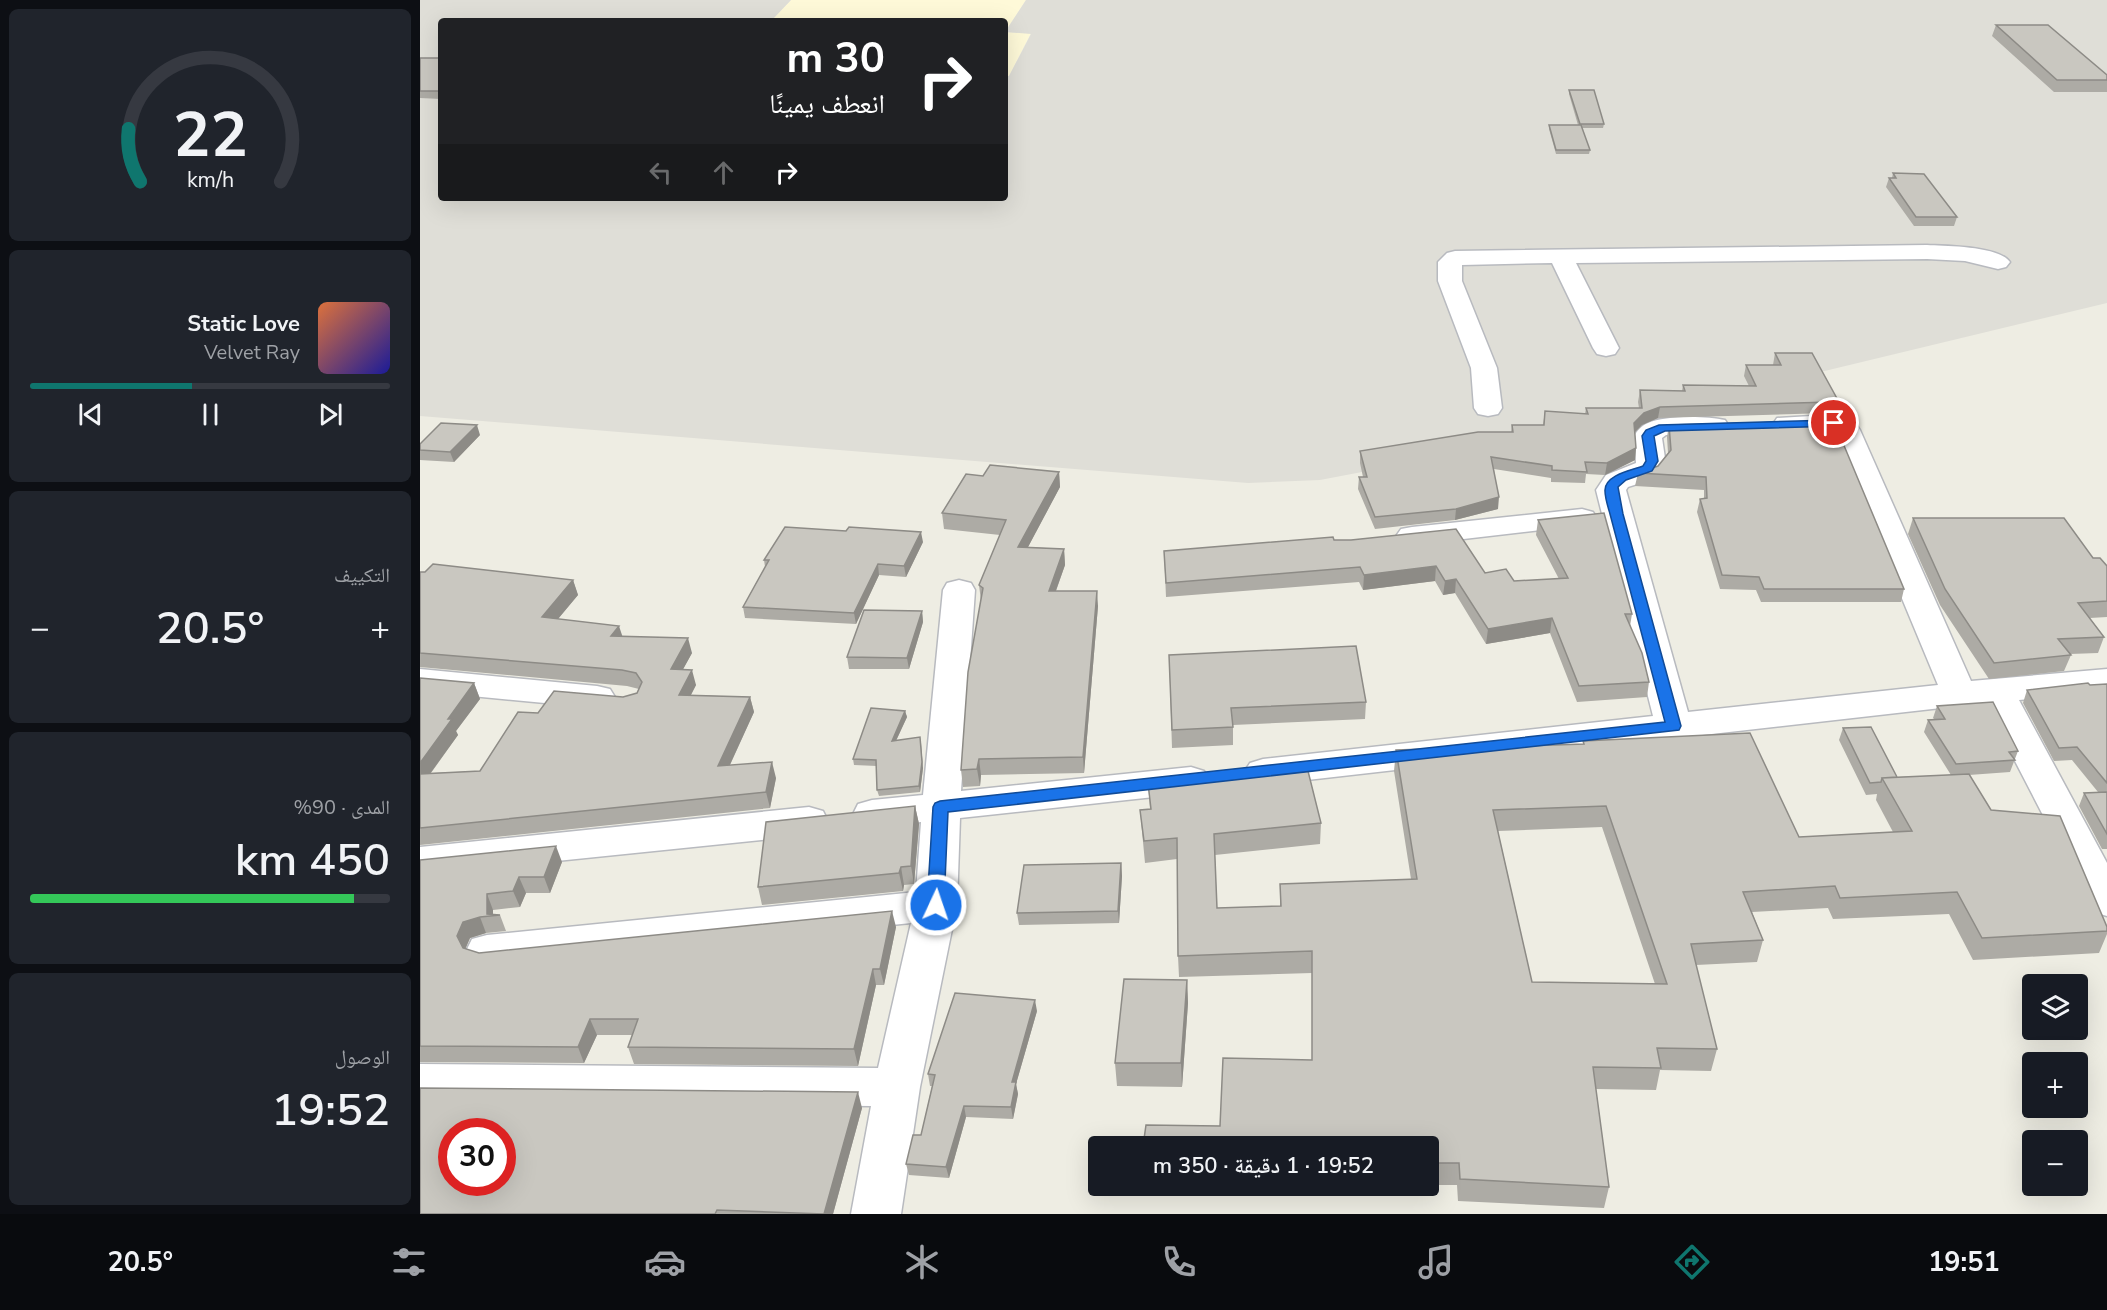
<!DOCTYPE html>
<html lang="ar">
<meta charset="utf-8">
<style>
body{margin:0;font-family:"Nunito Sans","Noto Naskh Arabic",sans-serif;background:#20242c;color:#f1f3f6;direction:rtl;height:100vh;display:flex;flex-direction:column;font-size:22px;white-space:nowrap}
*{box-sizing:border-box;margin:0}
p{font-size:20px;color:#9ea1a6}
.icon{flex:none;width:33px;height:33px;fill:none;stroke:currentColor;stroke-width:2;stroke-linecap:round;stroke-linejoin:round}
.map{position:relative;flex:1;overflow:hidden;direction:ltr}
.drawer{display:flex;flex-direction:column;gap:9px;padding:9px;background:#0d0f14;width:420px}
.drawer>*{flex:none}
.banner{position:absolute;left:18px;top:18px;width:570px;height:183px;border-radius:6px;box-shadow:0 6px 24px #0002;direction:rtl;background:#202124;color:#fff;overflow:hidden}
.buttons{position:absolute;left:1602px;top:974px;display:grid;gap:12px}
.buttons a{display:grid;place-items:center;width:66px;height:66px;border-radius:6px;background:#171b24;box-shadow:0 6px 24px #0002;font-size:30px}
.speed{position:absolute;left:18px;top:1118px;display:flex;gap:12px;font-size:30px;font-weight:700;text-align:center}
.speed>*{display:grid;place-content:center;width:78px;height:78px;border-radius:50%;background:#171b24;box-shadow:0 6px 24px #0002;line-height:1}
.speed .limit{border:9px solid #d22;background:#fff;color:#111}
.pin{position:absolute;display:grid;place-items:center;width:51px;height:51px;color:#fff;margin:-26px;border:3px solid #fff;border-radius:50%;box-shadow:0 2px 6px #0007}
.me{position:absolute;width:66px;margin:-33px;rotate:3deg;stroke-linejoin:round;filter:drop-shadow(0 0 4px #0008)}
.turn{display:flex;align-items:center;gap:21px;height:126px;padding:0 24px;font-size:27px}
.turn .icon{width:78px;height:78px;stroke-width:2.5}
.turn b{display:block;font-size:42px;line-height:51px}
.lanes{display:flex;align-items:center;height:57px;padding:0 24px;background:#0003;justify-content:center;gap:30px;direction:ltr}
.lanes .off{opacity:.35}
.big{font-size:45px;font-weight:600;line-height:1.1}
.drawer .card{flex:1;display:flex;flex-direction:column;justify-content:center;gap:9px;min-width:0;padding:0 21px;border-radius:9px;background:#20242c}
.drawer .dial{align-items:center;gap:0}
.dial svg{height:156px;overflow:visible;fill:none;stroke:#363941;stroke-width:7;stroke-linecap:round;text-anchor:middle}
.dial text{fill:#f1f3f6;stroke:none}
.song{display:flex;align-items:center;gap:18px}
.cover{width:72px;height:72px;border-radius:9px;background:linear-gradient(135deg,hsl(20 70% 55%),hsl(240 70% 35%))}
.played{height:6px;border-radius:3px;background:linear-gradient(90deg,#0f766e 45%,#363941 45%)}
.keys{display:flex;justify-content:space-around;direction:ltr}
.heat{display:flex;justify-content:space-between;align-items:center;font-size:33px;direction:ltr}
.charge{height:9px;border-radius:4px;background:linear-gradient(90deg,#34c759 90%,#363941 0)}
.trip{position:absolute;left:668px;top:1136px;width:351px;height:60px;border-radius:6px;background:#171b24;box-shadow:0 6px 24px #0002;font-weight:600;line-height:60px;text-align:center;direction:rtl}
.tab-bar{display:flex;height:96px;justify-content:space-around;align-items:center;background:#090b0e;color:#9ea1a6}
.tab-bar .icon{width:42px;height:42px}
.tab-bar .active{color:#0f766e}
.tab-bar b{font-size:27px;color:#f1f3f6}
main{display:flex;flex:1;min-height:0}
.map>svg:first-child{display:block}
.commercial{fill:#fef9d8}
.industrial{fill:#dfded7}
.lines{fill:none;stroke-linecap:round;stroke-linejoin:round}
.minor-casing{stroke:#b8babf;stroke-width:3}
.minor{fill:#fff;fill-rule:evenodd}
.wall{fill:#adaba5;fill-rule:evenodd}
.shaded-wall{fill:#8d8b86}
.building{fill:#c9c7c0;stroke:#8d8b86;stroke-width:1.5;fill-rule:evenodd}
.route{fill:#1a73e8;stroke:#114b97;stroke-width:1.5}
</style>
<main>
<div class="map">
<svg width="1687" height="1214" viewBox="0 0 1687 1214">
<rect width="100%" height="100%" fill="#eeede3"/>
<path class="commercial" d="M371,0H606L585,32L611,33L589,76H585V21H351Z"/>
<path class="industrial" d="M0,0H371L351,21H21V198H585V76H589L611,34L585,32L606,0H1687V303L1147,433L900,480L828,483L0,416Z"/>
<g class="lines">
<g class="minor-casing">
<path id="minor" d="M1507,245C1526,246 1579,246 1590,262L1586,267L1578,269L1545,261L1507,259L1156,263L1199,348L1195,354L1186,356L1177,354L1173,348L1132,263L1042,265V281L1077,368L1082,408L1078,414L1068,416L1058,414L1054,408L1051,368L1018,281V262L1027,253L1035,251Z
M1408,415L1436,424L1440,430L1551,681L1687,669V691L1599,700L1687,863V916L1673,912L1565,703L843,785L830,781L824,772L830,763L843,759L1233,716L1176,490L1186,475L1216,463L1214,436C1217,431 1222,425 1228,423C1245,415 1287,416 1305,420L1309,426L1305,432L1295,434L1246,435L1242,438L1246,465C1236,479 1223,482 1208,487L1206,490L1268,712L1518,685L1414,435C1396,428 1376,435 1357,430L1353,424L1357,418Z
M1162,509L1173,512L1177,518L1173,524L992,545L981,543L976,536L981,529L992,527Z
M539,580L551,583L555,590L541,791L771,767L784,771L790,780L784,789L771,793L540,818L537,905L500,1087L481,1214H431L451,1106L0,1102V1064L458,1068L491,923L67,967L52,963L46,951L52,939L67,935L496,892L501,822L452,828L438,824L433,814L438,804L452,800L503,795L523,590L527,583Z
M0,669L177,686L190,689L195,697L190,705L177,708L0,691Z
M389,807L403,811L408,821L403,831L389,835L0,875V847Z"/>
</g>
<use href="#minor" class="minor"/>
</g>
<path class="wall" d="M1576,25L1687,75V92H1634L1572,36Z
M0,58H21V99L0,98Z
M1149,90L1184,124L1183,128H1162L1170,150L1169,154H1136L1129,129V125H1158L1149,94Z
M1473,173L1537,217L1534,226H1494L1466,187L1469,178H1472Z
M1355,353L1420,404L1417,415L1408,413L1238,418L1222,425L1215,432L1216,448L1215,460L1185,475L1166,474L1165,483L1131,482V478L1074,469L1078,509L1035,520L955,529L938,489L939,477H943L940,463V451L1091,432L1092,425H1123L1125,411L1165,414L1166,408H1219L1218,402L1220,390L1262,391L1263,385L1329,386L1324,376L1326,365H1353Z
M1249,425L1484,589L1481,602H1341L1336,590L1300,589L1277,512L1280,499L1284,498V490L1215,486L1218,473L1238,466L1248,453L1247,437Z
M60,435L34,462L0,460V444Z
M639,472L640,487L608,547L644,549L645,565L636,591L678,606L664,773L561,775L560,786L543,787L541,770L561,601L559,585L580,535L524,529L522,513L563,476Z
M1493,518L1673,558L1687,566V617L1670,618L1684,637L1678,653L1650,654L1651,655L1644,671L1569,679L1520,605L1488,534Z
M1118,520L1212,614L1210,626L1229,682L1227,697L1157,702L1130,633L1066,644L1035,593L1023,595L1015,581L943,590L939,582L746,597L744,551L914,540L1065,573L1094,581L1139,579L1116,535Z
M503,542L486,577L459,575L436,624L325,618L323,607L345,567L344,560Z
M0,572L153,580L158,595L138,619L202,636L272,653L263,669L276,685L271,695L330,697L334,712L310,765L356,778L350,808L0,845V678L54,683L60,699L36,731L38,735L11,773L60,771L118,713L203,697L217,693L219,689L207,686L0,667Z
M502,611L503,622L489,669H429L427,657Z
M749,655L946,702L945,719L813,725V745L752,748Z
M1687,684V849H1682L1659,806L1664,793L1678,792L1652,760L1634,761L1603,703L1607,690Z
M1517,706L1598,751L1590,772L1549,775L1571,810L1687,927V934L1679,953L1553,960L1529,914L1413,919L1408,908L1332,912L1343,940L1337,962L1276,965L1297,1049L1291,1071L1240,1070L1236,1090L1176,1089L1189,1187L1184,1208L1038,1201L1037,1185H1008V1146L800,1126L892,1060V973L759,977L758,956L757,859L725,863L720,810L730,809L728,783L901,823L900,844L795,855L797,908L860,906V884L991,879L974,771L976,750L1163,744V741L1379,837L1473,832L1456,800L1457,794L1446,795L1419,740L1423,728L1477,777L1531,775L1504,732L1508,720L1514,719L1513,718ZM1182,827L1235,984L1112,982L1078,831Z
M485,711L487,717L476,741L503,768L500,792L459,796L457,790V766L434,765L433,759Z
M495,806L499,824L494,884L484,885L483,891L342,905L338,887Z
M0,860L142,862L130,893H106L100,907L73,910V914L80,915L86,931L66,933L50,938L45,949L59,953L476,927L464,985H456L438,1066L214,1064L208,1047L212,1035H177L164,1063L0,1062Z
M701,863L702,876L699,923L599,925L597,913Z
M767,980L768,1003L762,1087L697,1086L695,1063Z
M617,1011L596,1084L598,1094L593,1119L546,1117L529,1178L489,1175L486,1164L501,1135L512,1086H510L508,1074Z
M442,1108L413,1214H0Z"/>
<path class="shaded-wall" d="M1240,407L1238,418L1222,425L1212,435L1214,423L1224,413Z
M57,425L60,435L34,462L30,452Z
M1216,448L1215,460L1185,475L1187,463Z
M639,472L640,487L600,562L598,547Z
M1079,497L1078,509L1035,520L1036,509Z
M501,532L503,542L486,577L484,566Z
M644,549L645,565L630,607L629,591Z
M458,564L459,575L436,624L434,613Z
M1016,566L1015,581L943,590L944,575Z
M1036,579L1035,593L1023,595L1025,581Z
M153,580L158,595L127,632L122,617Z
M677,591L678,606L664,773L663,757Z
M502,611L503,622L489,669L487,658Z
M1132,618L1130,633L1066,644L1068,629Z
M199,626L204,641L191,636Z
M268,638L272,653L255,684L251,669Z
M272,670L276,685L263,710L259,695Z
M54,683L60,699L36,731L38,735L4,782L0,773V763L28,719Z
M330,697L334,712L302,782L298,766Z
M485,711L487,717L473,747L472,741Z
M501,743L503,768L500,792L499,786Z
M559,759L561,775L560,786L557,769Z
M352,762L356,778L350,808L346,792Z
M495,806L499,824L494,884L491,866Z
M136,846L142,862L130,893L124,877Z
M701,863L702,876L699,923L698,911Z
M481,867L484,885L483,891L479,873Z
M99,877L106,893L100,907L93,891Z
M67,894L73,910V915L67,914Z
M472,911L476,927L464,985L460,969Z
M60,917L66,933L50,938L44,952L37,936L43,922Z
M453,969L456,985L438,1066L434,1049Z
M767,980L768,1003L762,1087L761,1063Z
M615,1000L617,1011L596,1084L598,1094L593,1119L591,1107L592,1082Z
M170,1019L177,1035L164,1063L158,1047Z
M438,1092L442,1108L413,1214H404Z
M544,1106L546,1117L529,1178L526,1167Z"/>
<path class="building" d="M1576,25H1628L1687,75V80H1637Z
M0,58H21V91H0Z
M1149,90H1174L1184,124H1160Z
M1129,125H1161L1170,150H1136Z
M1473,173L1504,174L1537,217H1496L1469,178H1476Z
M1355,353H1392L1420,404L1411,402L1240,407L1224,413L1214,423L1216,448L1187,463L1165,462L1167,472L1132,470V466L1071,457L1079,497L1036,509L955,517L939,477H947L940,451L1058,432H1093L1092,425H1124L1125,411L1168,414L1166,408H1222L1220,390L1265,391L1263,385L1336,386L1326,365H1361Z
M1408,421L1415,424L1484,589H1344L1339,577L1302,575L1280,499L1287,498L1286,477L1218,473L1238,466L1251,450L1249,425Z
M21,423L57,425L30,452L0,450V444Z
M570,465L639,472L598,547L644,549L629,591H677L663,757L559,759L557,769L541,770L548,672L563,588L559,585L586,520L522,513L546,474L563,476Z
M1184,513L1212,614H1205L1222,653L1229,682L1159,686L1132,618L1068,629L1036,579L1025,581L1016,566L944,575L940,567L746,583L744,551L913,537L914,540H931L1036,529L1065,573L1086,569L1094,581L1148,578L1118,520Z
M1493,518H1644L1673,558H1680L1687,566V601L1658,603L1684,637L1638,639L1651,655L1574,663L1525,589Z
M365,527L426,531L429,527L501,532L484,566L458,564L434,613L323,607L349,560H344Z
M13,564L153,580L122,617L199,626L191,636L268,638L251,669L272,670L259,695L330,697L298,766L352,762L346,792L0,828V774L60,771L98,712L118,713L134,691L203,697L217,693L222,682L216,673L202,670L0,653V572H5Z
M444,610L502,611L487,658L427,657Z
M936,646L946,702L811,708L813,727L752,730L749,655Z
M0,678L54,683L28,719H32L0,763Z
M1668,683L1670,685L1687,684V783L1657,747L1639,748L1607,690Z
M1573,702L1598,751L1589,752L1595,760L1536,764L1508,720L1525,719L1517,706Z
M451,708L485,711L472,741L500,737L502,762L499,786L457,790L456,760L433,759Z
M1451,727L1477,777L1462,778L1461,782L1450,783L1423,728Z
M1330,733L1379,837L1492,831L1462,778L1549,774L1571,810L1640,816L1687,927V931L1562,938L1537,892L1420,898L1415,886L1323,892L1343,940L1271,944L1297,1049L1237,1048L1241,1068L1173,1067L1189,1187L1040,1179L1039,1163H1008V1146H723L726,1125L800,1126L803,1058L892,1060V951L758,956L757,838L724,841L720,810L731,809L728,783L887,767L901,823L794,834L797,908L861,906L860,884L997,879L976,750L1164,744L1163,741ZM1186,806L1247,984L1112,982L1073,810Z
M1687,792V834L1664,793Z
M495,806L491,866L481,867L479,873L338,887L346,822Z
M136,846L124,877H99L93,891L67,894V914L80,915L60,917L43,922L37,936L43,948L59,953L472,911L460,969H453L434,1049L208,1047L218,1019H170L158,1047L0,1046V860Z
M701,863L698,911L597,913L604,865Z
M704,979L767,980L761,1063H695Z
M535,993L615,1000L592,1082H596L591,1107L544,1106L526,1167L486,1164L493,1135H501L515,1075L508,1074Z
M0,1088L438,1092L404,1214L297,1210L295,1214H0ZM32,1131H82V1182H32Z"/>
<path class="route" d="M1414,420L1418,421V426L1245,431L1234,436L1238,461L1232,471L1206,480L1198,487L1203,514L1261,726L1259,730L528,812L524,905L522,910L516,912L510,910L507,905L513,807L515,803L520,801L1245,722L1190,514C1188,507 1185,498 1185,491C1184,475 1212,470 1223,466L1226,461L1222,436L1226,430L1239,425Z"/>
</svg>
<div class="buttons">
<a><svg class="icon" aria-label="layers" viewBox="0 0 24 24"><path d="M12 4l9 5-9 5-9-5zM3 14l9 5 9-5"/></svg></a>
<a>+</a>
<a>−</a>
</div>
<div class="speed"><div class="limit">30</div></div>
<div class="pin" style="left:1414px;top:423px;background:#d93025"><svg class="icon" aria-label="arrive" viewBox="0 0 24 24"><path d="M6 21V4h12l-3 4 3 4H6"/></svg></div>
<svg class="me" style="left:516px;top:905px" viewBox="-20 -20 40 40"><circle r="17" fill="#1a73e8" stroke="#fff" stroke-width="3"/><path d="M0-11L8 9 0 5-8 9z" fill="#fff"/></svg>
<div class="trip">19:52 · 1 دقيقة · 350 m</div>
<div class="banner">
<div class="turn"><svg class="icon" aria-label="right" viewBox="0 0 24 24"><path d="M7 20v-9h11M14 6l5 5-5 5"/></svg><div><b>30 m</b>انعطف يمينًا</div></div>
<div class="lanes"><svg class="icon off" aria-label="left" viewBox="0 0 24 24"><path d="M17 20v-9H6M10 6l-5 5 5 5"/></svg><svg class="icon off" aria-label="ahead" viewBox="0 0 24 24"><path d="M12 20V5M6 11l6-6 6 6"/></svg><svg class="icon" aria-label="right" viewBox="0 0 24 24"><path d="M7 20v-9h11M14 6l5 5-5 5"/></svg></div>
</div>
</div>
<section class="drawer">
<div class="card dial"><svg viewBox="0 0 100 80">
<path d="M14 69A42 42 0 1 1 86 69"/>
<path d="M14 69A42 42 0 0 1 8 42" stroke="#0f766e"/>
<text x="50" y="56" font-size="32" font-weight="700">22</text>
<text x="50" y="72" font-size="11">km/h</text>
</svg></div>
<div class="card">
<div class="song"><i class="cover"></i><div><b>Static Love</b><p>Velvet Ray</p></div></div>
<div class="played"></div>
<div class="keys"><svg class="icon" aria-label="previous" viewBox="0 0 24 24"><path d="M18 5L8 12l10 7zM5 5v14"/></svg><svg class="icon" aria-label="pause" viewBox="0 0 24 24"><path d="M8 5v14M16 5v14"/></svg><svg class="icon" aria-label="next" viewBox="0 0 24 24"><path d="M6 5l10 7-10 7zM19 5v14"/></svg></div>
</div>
<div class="card"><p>التكييف</p>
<div class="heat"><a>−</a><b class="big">20.5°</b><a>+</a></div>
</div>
<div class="card"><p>المدى · 90%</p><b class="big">450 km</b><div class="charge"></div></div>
<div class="card"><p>الوصول</p><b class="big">19:52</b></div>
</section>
</main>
<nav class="tab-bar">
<b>19:51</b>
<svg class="icon active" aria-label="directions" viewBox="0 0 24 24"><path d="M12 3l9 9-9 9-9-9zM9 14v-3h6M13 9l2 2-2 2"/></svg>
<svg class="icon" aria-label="music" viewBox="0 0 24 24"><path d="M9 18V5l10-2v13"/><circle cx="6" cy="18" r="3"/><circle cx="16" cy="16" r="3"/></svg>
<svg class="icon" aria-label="phone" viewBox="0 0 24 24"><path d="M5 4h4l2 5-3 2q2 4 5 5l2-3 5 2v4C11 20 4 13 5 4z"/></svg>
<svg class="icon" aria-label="climate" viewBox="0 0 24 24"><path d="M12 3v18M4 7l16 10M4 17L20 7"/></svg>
<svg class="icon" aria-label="car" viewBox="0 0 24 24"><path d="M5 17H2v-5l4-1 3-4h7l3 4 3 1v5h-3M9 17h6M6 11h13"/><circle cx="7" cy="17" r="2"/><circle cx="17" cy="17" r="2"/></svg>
<svg class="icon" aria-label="filters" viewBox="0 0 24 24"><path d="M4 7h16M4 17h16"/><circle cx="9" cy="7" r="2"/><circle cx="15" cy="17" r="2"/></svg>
<b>20.5°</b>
</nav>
